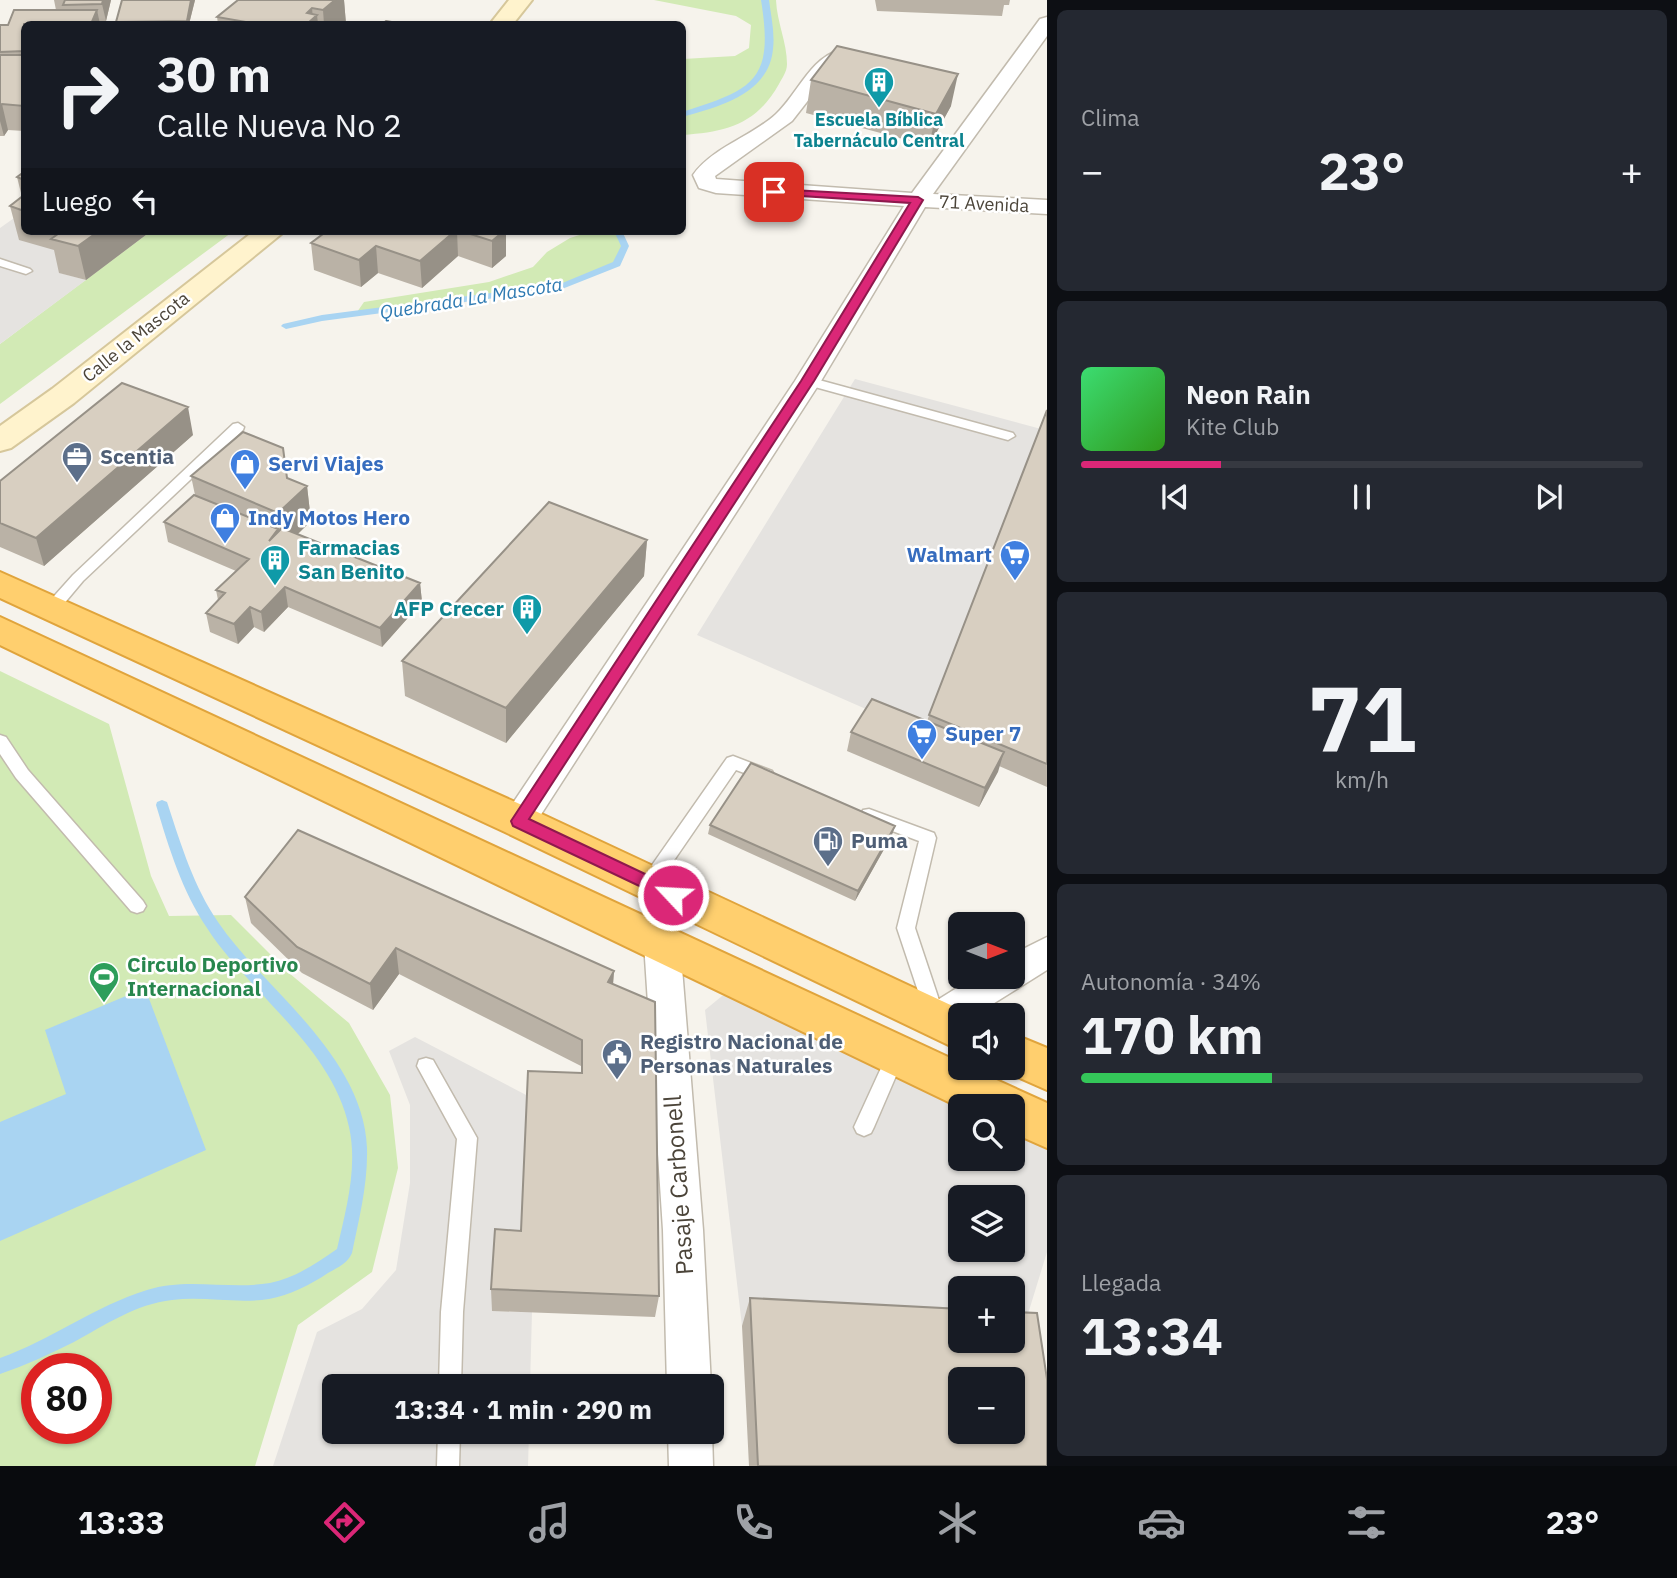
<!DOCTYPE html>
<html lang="es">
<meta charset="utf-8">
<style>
body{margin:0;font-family:"IBM Plex Sans",sans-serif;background:#242831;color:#f1f3f6;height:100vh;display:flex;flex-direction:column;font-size:26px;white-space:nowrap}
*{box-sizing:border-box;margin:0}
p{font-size:23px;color:#9ea1a6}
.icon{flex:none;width:38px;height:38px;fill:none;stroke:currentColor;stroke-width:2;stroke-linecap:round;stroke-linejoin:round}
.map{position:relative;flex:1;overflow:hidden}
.drawer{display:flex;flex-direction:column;gap:10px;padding:10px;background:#0d0f14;width:630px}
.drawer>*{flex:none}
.guide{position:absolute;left:21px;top:21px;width:665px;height:214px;border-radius:10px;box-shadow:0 2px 5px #0004;background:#171b24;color:#f1f3f6;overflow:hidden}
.needle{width:46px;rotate:90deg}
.fabs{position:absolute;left:948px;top:912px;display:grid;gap:14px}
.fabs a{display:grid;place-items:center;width:77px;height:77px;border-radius:10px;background:#171b24;box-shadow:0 2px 5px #0004;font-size:35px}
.speed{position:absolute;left:21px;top:1353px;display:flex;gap:14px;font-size:35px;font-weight:700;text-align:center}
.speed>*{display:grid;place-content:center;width:91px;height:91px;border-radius:50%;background:#171b24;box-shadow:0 2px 5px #0004;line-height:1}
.speed .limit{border:10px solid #d22;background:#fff;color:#111}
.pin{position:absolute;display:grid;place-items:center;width:60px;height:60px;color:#fff;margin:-30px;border-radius:14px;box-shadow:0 4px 10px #0006}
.me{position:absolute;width:77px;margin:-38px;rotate:295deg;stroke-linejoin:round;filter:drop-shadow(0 0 5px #0008)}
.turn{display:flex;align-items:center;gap:24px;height:147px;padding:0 21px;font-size:32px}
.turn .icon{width:91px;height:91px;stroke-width:2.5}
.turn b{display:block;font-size:49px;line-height:60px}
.then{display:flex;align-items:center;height:66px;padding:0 21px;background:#0003;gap:14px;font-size:26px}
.big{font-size:52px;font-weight:700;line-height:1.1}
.drawer .card{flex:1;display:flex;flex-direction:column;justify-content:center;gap:10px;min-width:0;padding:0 24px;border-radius:10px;background:#242831}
.drawer .dial{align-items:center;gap:0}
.dial b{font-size:91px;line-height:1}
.song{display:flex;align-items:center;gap:21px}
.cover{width:84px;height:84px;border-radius:10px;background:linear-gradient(135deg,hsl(140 70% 55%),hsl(110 70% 35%))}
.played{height:7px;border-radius:4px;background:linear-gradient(90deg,#db2777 25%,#363941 25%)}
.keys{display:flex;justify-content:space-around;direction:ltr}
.heat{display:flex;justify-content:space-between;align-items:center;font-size:38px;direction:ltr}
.charge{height:10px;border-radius:5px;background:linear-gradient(90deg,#34c759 34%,#363941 0)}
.trip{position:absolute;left:322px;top:1374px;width:402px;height:70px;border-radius:10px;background:#171b24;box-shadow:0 2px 5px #0004;font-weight:700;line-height:70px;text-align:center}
.dock{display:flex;height:112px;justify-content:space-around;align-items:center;background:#090b0e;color:#9ea1a6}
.dock .icon{width:49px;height:49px}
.dock .on{color:#db2777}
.dock b{font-size:32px;color:#f1f3f6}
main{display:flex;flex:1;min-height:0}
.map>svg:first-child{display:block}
.green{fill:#d2eab5;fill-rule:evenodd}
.parking{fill:#e5e3e0;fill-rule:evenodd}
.water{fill:#a9d4f2}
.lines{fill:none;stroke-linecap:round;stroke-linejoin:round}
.stream{fill:#a9d4f2;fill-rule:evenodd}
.lane-casing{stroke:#c2bbae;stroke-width:3}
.street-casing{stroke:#c2bbae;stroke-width:3}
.secondary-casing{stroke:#d6c79b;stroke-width:4}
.highway-casing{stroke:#e0a43c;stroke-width:4}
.lane{fill:#fff;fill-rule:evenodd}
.street{fill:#fff;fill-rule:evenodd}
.secondary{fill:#fff3cd;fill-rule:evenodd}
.highway{fill:#ffcf6e;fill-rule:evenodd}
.wall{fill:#bab2a6}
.shaded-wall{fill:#979187}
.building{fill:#d8cfc1;stroke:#979187;stroke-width:2;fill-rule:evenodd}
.route{fill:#db2777;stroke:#8e194d;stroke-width:2}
.labels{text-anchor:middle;stroke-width:5;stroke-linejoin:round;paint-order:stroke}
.far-culture-label{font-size:18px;font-weight:bold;fill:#0d838f;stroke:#fff}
.far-street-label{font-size:18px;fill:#4b4439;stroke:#fff}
.far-water-label{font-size:19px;font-style:italic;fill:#2e7ab2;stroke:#fff}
.service-label{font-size:21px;font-weight:bold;fill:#4e5e75;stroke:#fff;text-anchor:start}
.shop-label{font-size:21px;font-weight:bold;fill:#366cbe;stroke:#fff;text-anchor:start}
.culture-label{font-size:21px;font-weight:bold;fill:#0d838f;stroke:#fff;text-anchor:start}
.leisure-label{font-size:21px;font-weight:bold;fill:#27864d;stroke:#fff;text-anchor:start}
.near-street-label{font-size:24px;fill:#4b4439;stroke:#fff}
</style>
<main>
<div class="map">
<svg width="1047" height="1466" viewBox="0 0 1047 1466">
<rect width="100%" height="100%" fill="#f6f3ec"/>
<path class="green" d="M654,0H776C777,23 787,42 787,64C787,72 782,78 779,84C756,125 726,132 683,135V59L735,56L749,48L751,25L736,16Z
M151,231L231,233L0,404V344Z
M592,231H618L625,246L617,264L562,286L355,315L364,302L489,282L533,267L547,252L570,238Z
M0,671L109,724L151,876L169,916L231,915L289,973L349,1023L390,1095L398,1168L372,1272L298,1325L255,1466H0ZM37,1368H96V1428H37Z"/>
<path class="parking" d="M24,211V231L80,259L60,273L86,280L0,344V228Z
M855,379L1041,429L923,734L697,635Z
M722,996H744L961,1106V1158H1013V1124L1047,1141V1252L1020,1340L1013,1339V1288H961V1337L742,1326L705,1010ZM961,1197H1013V1250H961Z
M415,1037L528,1096L521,1253L493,1311L532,1312L530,1386H334V1432H529L528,1466H273L317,1332L362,1309L396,1270L410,1183V1105L389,1051Z"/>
<path class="water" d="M145,988L206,1150L0,1241V1122L66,1094L45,1030Z"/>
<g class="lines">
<path class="stream" d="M761,0H769C771,16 775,33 773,49C769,94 719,107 682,117V112C755,89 774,80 761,0Z
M614,231H622L629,246L620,266L562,289L322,321L286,329L281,326L283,324L322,315L560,284L613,262L621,246Z
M162,800L167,802L168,805C181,845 194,887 218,922C237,950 261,973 284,998C322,1039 365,1089 367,1148C368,1184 359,1219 352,1253C348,1263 337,1268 328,1273C310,1285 290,1295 269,1299C237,1304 204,1296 172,1300C136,1304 105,1325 74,1342C50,1354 26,1365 0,1374V1358C51,1340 95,1306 147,1290C187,1277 229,1290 270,1283C295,1278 317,1263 337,1249C346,1210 358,1167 349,1127C339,1078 302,1037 269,1002C248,978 224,955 207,928C182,891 169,848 156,805L157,802Z"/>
<g class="lane-casing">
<path id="lane" d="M0,259L30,269L32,271L26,274L0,266Z
M808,377L1013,433L1015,436L1008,440L804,384L802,381Z
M238,423L244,427L243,430L83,581L57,612H47L45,608L47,604L73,575L233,424Z
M0,735L6,737L28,770L143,901L146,906L143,911L137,913L131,911L16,778L0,754Z
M733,756L772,771L774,775L772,779L766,781L736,770L655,888L649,890L643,888L640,883L643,878L727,758Z
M869,809L934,833L936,838L915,928L944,1015L941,1021L935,1023L929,1021L926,1015L897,928L919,841L863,820L861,815L863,810Z
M896,1047L903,1049L905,1055L874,1127L871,1133L864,1136L857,1133L854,1127L887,1055L889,1049Z
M426,1058L433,1060L477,1138L463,1312L461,1386H439L441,1312L457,1139L417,1066L419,1060Z
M438,1432H460L459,1466H437Z"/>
</g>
<g class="street-casing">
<path id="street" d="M1047,17V36L933,194L1047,200V214L925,207L821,381L531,830L519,834L507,830L502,821L507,812L795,381L904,206L716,193L699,188L693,175C713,147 751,137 776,114C797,95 810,58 840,50L850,56L824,80L792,121L715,176L716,179L912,193L1040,19Z
M662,928L674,933L680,943L703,1230L711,1386H667L663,1230L644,943L650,933Z
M1047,937V970L975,1015H961V1024C947,1033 939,1037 923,1031L918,1020L923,1009L976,976H1013V954Z
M668,1432H712L713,1466H669Z"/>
</g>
<g class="secondary-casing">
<path id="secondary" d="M509,0H532L513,24H490Z
M254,231H285L74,403L11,448L0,451V426L52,389Z"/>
</g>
<g class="highway-casing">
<path id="highway" d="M0,572L533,810L972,1015H961V1051L505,832L0,598Z
M0,617L961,1063V1068H970L1047,1103V1148L1013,1133V1106L961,1108L0,645Z
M1013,1034L1047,1048V1090L997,1068H1013Z"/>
</g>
<use href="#lane" class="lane"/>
<use href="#street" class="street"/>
<use href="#secondary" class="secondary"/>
<use href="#highway" class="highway"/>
</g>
<path class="wall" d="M54,0H111L106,21H99L100,24H24V131L8,130L4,136H0V25H8L56,10Z
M122,0H195L189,24H116V22Z
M344,0L346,24H218L217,17Z
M875,0H1010L1009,5H1004L1002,16L877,11Z
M811,80L951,106L929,146L806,113Z
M24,172V231H151L86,280L59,273L54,250L19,240L10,206L22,197L17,177Z
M327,231H506V256L492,268L458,256L422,288L378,273L361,287L314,270L311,243Z
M1047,410V787L999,766L979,807L847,751L851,732L927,721Z
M193,435L44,566L0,547V481Z
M191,476L288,479L307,486L311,521L298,534L420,583L422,602L382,647L288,607L264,632L254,627L238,644L210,632L206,613L218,600L216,590L236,571L168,542L164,522L195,495Z
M647,540L644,576L506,743L405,696L402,661Z
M710,825L892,835L855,901L708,834Z
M245,897L614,971L613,984L659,1296L655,1317L492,1311L491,1289L521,1231L581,1073V1066L399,974L373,1010L302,973L251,923Z
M750,1298L1047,1466H749L742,1326Z"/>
<path class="shaded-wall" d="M103,0H111L106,21L102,4Z
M191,0H195L189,24H187V21Z
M335,0H344L346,24H324L323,10Z
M312,8L313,19L317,15L318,24H307V13Z
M97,10L100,24H91Z
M958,74L951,106L929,146L936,114Z
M2,104L8,130L4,136L0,121V106Z
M99,231H151L86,280L78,246Z
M455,231H457L458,256L422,288L420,261Z
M504,231H506V256L492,268V241Z
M376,246L378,273L361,287L359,260Z
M188,407L193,435L44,566L36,538Z
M283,448L290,501L307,486L311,521L283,548L278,513Z
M647,540L644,576L506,743V708Z
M420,583L422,602L382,647L380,628Z
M285,587L288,607L264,632L261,612Z
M250,607L254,627L238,644L234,624Z
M1004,752L998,772L979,807L985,788Z
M895,826L892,835L855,901L858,891Z
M396,948L399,974L373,1010L370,984Z
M614,971L612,997L608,982Z"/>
<path class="building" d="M65,0H103L102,4L63,5Z
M122,0H191L187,21L116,22Z
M238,0H335L323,10L312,8L307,13L317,15L307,24H258L217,17Z
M14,10H97L91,24H24V51L0,52V25H8Z
M386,21L403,24H382Z
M837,46L958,74L936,114L811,80Z
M0,55H24V106L2,104L0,106Z
M24,172V180L17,177Z
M24,195V211L10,206Z
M62,231H99L78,246L51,239Z
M327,231H455L420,261L376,246L359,260L311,243Z
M461,231H504L492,241Z
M122,383L188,407L36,538L0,523V481Z
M1047,410V764L929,715Z
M243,432L283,448L287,478L307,486L278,513L191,476Z
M194,495L278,529L269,541L282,528L420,583L380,628L285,587L261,612L250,607L234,624L206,613L225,593L216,590L249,559L164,522Z
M549,502L647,540L506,708L402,661Z
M872,699L1004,752L985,788L851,732Z
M751,763L895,826L858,891L710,825Z
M298,830L614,971L608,982L655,1002L659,1296L491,1289L495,1229L521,1231L528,1071L582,1073V1040L396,948L370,984L297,947L245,897Z
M750,1298L961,1309V1340H1013V1312L1037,1313L1047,1379V1466H758ZM961,1379H1013V1432H961Z"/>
<path class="route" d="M774,189L918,197L923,200L814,381L529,819L679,890L681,895L673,902L513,826L511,821L801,381L910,203L770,194V190Z"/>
<defs>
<g id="building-pin" transform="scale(1.575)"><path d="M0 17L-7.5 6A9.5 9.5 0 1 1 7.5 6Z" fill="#0f9aa8" stroke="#fff"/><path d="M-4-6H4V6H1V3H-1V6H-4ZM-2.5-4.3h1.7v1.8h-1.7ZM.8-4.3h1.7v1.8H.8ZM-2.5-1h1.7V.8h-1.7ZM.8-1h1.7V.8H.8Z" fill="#fff"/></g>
<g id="office-pin" transform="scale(1.575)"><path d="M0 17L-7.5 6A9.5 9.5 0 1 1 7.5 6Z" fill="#5c6f8a" stroke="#fff"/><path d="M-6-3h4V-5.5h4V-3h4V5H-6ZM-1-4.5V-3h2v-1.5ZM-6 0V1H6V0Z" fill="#fff"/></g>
<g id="shop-pin" transform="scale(1.575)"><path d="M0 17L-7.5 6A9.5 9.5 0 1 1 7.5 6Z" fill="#3f7fe0" stroke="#fff"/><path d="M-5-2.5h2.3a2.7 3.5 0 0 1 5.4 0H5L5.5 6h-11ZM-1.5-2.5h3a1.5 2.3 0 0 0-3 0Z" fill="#fff"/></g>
<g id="supermarket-pin" transform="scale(1.575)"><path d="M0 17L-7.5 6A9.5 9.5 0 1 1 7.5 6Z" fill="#3f7fe0" stroke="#fff"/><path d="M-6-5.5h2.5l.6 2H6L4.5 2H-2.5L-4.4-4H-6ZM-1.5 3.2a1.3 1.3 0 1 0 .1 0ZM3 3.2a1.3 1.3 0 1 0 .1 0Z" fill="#fff"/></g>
<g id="fuel-pin" transform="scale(1.575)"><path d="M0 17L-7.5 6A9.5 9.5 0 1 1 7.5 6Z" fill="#5c6f8a" stroke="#fff"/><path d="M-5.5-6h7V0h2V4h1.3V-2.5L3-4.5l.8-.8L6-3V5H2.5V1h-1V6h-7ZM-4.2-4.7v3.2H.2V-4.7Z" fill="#fff"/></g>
<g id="stadium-pin" transform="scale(1.575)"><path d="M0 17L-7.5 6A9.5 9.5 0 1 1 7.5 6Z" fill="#2e9e5b" stroke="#fff"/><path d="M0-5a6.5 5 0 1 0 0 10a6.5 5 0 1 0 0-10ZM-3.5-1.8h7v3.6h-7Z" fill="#fff"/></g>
<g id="civic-pin" transform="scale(1.575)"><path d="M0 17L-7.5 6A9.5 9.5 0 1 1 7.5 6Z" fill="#5c6f8a" stroke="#fff"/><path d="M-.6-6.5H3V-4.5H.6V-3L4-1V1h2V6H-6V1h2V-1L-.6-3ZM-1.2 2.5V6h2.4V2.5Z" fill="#fff"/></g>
</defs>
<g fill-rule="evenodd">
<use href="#building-pin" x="879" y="82"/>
<use href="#office-pin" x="77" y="457"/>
<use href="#shop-pin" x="245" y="464"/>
<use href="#shop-pin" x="225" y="518"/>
<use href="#supermarket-pin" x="1015" y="555"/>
<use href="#building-pin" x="275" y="560"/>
<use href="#building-pin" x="527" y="609"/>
<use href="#supermarket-pin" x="922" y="734"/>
<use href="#fuel-pin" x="828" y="841"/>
<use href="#stadium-pin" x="104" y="977"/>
<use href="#civic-pin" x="617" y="1054"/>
</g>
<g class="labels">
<g class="far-culture-label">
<text x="879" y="126">Escuela Bíblica<tspan x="879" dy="21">Tabernáculo Central</tspan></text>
</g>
<g class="far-street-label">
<text transform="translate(984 204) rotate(3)" y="6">71 Avenida</text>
<text transform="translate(136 337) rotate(-39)" y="6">Calle la Mascota</text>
</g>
<g class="far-water-label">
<text transform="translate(471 298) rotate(-9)" y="7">Quebrada La Mascota</text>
</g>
<g class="service-label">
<text x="100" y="464">Scentia</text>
<text x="851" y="848">Puma</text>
<text x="640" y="1049">Registro Nacional de<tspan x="640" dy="24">Personas Naturales</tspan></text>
</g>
<g class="shop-label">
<text x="268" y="471">Servi Viajes</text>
<text x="248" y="525">Indy Motos Hero</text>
<text x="992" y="562" text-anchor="end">Walmart</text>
<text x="945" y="741">Super 7</text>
</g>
<g class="culture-label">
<text x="298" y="555">Farmacias<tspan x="298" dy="24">San Benito</tspan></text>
<text x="504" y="616" text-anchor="end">AFP Crecer</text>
</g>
<g class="leisure-label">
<text x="127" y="972">Circulo Deportivo<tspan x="127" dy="24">Internacional</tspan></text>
</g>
<g class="near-street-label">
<text transform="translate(679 1185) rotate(-94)" y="8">Pasaje Carbonell</text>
</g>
</g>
</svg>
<div class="fabs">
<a><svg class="needle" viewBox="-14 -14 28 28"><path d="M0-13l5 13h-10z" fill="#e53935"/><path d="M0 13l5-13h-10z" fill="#9ea1a6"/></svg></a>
<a><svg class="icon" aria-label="sound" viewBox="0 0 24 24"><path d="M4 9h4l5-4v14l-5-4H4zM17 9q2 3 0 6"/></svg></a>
<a><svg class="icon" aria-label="search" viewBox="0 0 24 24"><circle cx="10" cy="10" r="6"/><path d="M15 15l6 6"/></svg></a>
<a><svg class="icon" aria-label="layers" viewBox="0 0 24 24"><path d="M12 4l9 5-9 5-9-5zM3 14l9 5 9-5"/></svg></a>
<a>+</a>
<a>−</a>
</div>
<div class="speed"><div class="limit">80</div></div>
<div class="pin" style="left:774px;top:192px;background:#d93025"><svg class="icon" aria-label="arrive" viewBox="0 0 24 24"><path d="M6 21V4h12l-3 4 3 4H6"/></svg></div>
<svg class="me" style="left:673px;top:895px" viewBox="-20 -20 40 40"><circle r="17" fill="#db2777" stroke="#fff" stroke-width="3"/><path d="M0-11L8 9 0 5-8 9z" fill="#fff"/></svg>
<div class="trip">13:34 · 1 min · 290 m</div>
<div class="guide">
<div class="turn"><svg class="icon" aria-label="right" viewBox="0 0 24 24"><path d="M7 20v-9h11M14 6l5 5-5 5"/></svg><div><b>30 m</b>Calle Nueva No 2</div></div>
<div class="then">Luego<svg class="icon" aria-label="left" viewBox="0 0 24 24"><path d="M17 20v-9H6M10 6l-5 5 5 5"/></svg></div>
</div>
</div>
<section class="drawer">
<div class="card"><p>Clima</p>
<div class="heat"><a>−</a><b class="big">23°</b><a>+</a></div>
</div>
<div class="card">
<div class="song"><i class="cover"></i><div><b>Neon Rain</b><p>Kite Club</p></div></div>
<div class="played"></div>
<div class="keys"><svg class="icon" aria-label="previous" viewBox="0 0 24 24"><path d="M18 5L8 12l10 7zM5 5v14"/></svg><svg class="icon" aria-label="pause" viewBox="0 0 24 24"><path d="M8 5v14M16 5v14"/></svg><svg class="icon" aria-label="next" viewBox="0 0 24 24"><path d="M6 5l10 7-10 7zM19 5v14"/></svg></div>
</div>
<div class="card dial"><b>71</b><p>km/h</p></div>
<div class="card"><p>Autonomía · 34%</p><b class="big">170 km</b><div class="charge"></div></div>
<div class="card"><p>Llegada</p><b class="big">13:34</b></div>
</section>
</main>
<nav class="dock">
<b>13:33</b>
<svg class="icon on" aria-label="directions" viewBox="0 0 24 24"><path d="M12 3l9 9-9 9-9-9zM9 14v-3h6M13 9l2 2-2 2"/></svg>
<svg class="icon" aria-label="music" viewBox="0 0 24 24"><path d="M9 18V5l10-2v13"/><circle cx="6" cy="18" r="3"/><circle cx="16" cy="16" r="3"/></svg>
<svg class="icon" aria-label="phone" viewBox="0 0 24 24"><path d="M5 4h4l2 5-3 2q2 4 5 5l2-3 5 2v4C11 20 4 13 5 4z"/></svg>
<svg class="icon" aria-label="climate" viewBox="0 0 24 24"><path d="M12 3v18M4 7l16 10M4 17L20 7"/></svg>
<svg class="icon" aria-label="car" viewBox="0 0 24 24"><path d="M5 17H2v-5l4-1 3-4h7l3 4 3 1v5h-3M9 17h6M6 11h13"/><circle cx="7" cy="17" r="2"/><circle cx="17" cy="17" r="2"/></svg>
<svg class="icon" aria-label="filters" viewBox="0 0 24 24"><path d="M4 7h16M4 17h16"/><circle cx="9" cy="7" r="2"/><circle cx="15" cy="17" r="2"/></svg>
<b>23°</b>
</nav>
